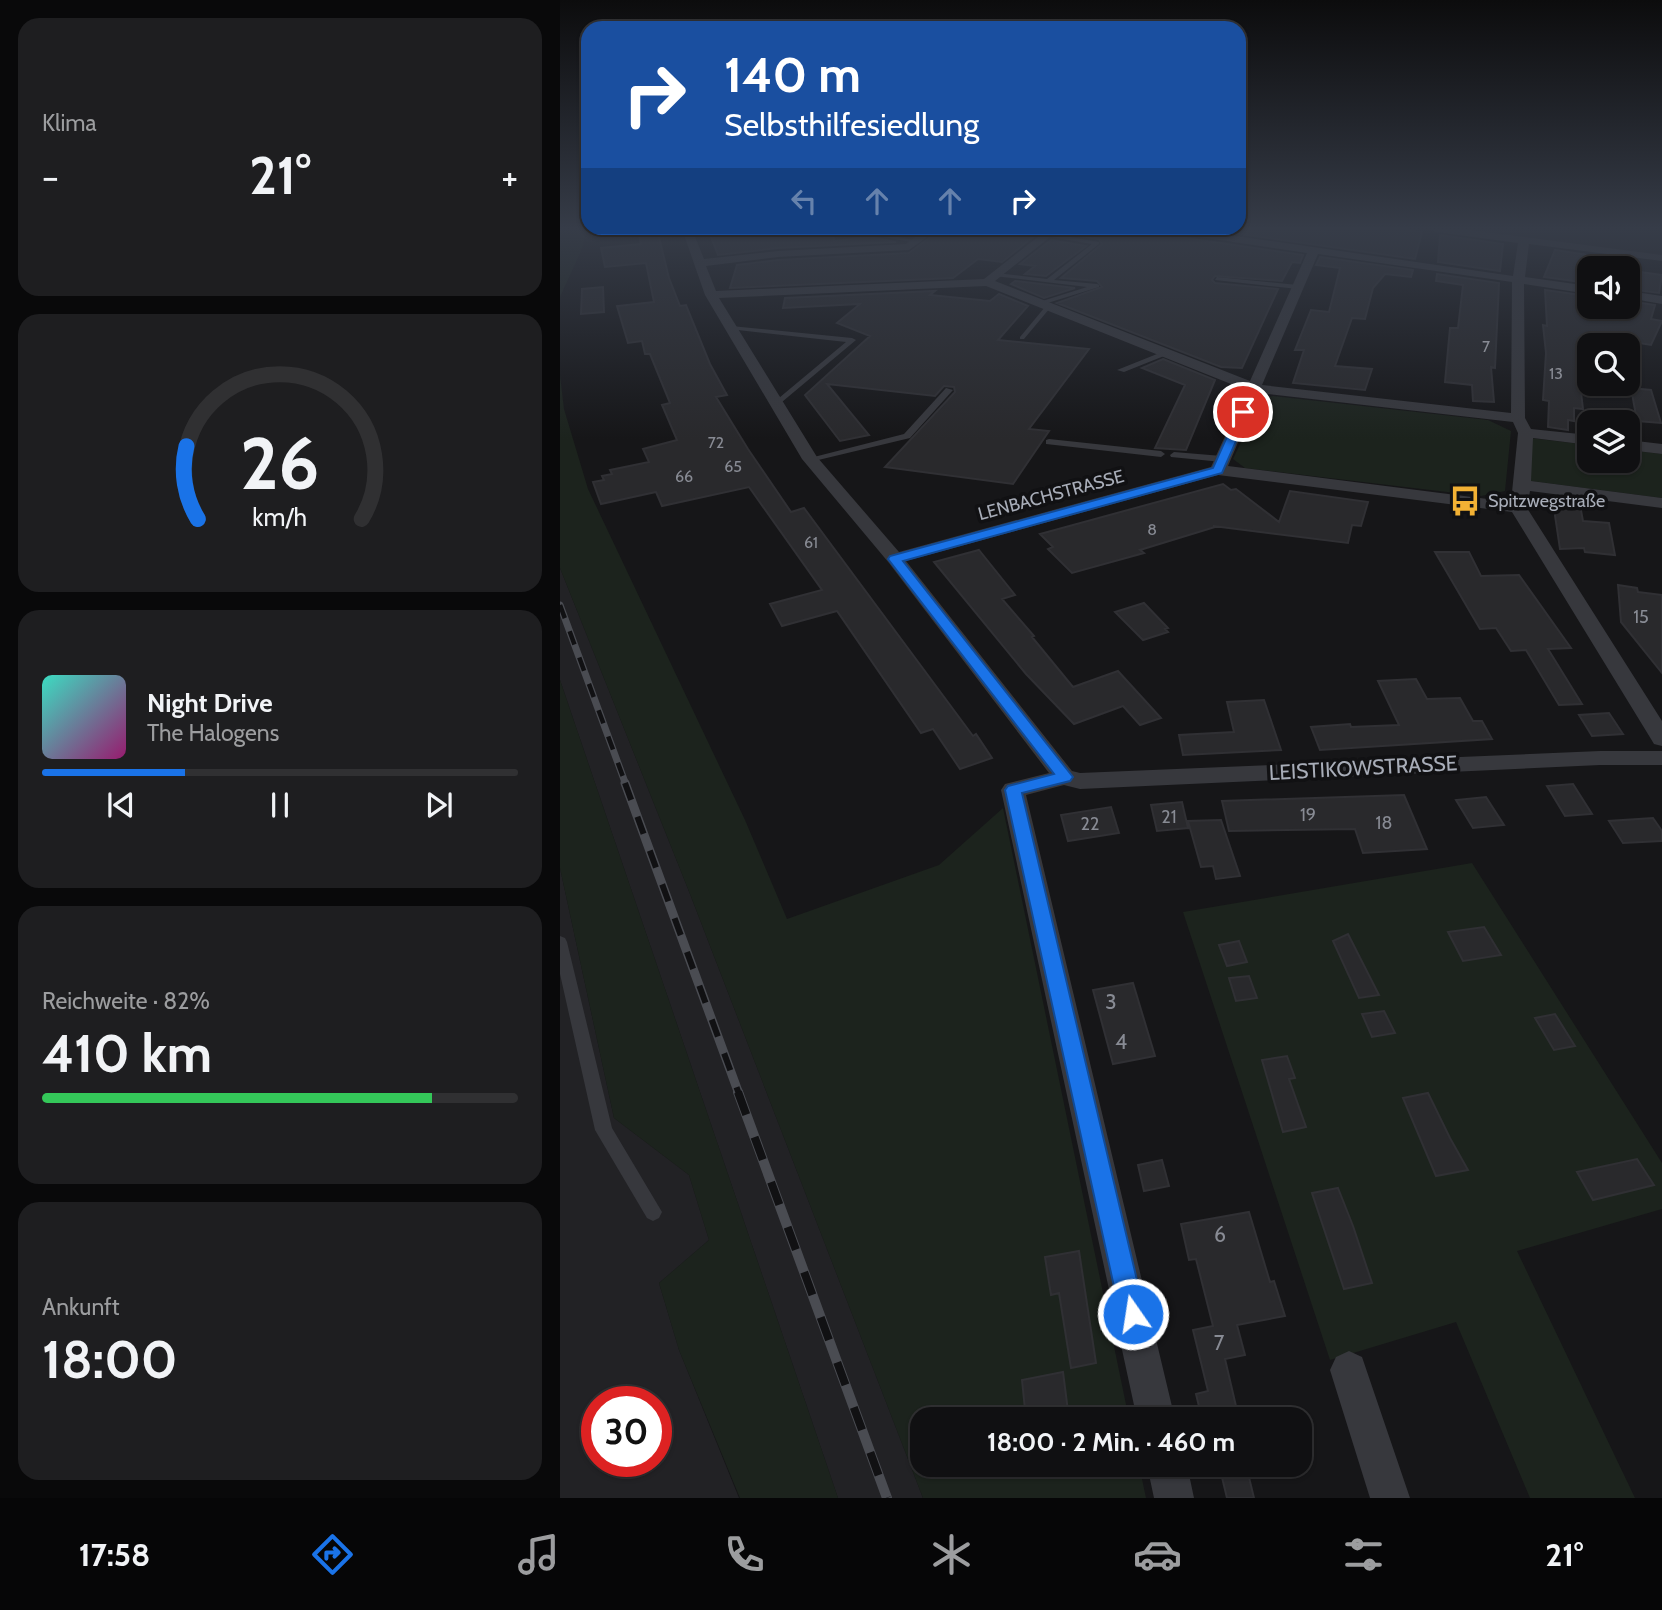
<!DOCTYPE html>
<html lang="de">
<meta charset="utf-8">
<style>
body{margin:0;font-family:Cabin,sans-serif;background:#1e1e20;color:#f1f3f6;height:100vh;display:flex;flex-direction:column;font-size:26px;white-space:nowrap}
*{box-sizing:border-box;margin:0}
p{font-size:23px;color:#9c9d9f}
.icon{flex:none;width:38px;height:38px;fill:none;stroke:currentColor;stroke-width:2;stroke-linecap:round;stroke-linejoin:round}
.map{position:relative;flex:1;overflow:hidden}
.side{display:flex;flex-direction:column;gap:18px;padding:18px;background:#09090a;width:560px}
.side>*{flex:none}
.hud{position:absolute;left:21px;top:21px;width:665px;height:214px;border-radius:21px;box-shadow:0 2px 5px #0004,0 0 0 2px #303032;background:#1a4fa0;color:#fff;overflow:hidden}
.tools{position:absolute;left:1017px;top:256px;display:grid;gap:14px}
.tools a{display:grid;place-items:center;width:63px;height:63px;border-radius:14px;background:#101012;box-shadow:0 2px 5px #0004,0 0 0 2px #303032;font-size:35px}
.speed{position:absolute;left:21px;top:1386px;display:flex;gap:14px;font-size:35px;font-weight:700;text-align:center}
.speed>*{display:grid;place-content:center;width:91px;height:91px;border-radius:50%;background:#101012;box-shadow:0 2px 5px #0004,0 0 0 2px #303032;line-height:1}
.speed .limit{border:10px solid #d22;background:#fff;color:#111}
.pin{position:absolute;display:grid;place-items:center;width:60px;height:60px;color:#fff;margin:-30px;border:4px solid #fff;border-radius:50%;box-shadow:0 2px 7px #0007}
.me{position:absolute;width:77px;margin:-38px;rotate:347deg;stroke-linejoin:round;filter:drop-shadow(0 0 5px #0008)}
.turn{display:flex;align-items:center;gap:24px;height:147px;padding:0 28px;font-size:32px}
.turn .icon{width:91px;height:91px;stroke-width:2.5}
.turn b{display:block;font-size:49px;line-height:60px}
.lanes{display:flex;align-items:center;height:66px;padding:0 28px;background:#0003;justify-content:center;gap:35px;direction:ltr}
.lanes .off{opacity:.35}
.big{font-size:52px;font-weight:800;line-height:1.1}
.side .tile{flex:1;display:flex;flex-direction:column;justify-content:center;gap:10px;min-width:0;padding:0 24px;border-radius:21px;background:#1e1e20}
.side .dial{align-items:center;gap:0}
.dial svg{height:182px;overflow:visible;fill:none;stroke:#303032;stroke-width:7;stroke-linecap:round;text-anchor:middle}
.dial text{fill:#f1f3f6;stroke:none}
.song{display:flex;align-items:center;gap:21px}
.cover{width:84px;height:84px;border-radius:10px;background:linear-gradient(135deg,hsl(170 70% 55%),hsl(320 70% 35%))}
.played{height:7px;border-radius:4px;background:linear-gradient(90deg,#1a73e8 30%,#303032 30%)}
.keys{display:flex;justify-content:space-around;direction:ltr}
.heat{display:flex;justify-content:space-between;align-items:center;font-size:38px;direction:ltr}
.charge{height:10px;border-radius:5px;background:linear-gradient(90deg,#34c759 82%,#303032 0)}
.trip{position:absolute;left:350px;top:1407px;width:402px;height:70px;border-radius:21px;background:#101012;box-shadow:0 2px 5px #0004,0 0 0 2px #303032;font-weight:800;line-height:70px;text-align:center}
.tab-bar{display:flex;height:112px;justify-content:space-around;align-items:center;background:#060607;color:#9c9d9f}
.tab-bar .icon{width:49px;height:49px}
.tab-bar .on{color:#1a73e8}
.tab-bar b{font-size:32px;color:#f1f3f6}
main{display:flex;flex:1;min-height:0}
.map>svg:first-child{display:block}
.built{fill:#222225;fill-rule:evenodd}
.green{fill:#1c231d}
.building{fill:#29292c;stroke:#303034;stroke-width:2}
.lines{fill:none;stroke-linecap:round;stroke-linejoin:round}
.lane{fill:#37383d;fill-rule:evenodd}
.street{fill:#37383d;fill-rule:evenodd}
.rail-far2-casing{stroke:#4a4c52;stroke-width:7}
.rail-far1-casing{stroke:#4a4c52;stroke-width:9}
.rail-casing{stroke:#4a4c52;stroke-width:10}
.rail-far2{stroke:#111113;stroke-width:4.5;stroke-dasharray:14;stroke-linecap:butt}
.rail-far1{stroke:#111113;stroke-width:6;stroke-dasharray:18;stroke-linecap:butt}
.rail{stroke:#111113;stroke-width:8;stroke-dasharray:24;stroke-linecap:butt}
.route{fill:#1a73e8;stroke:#114b97;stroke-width:2}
.labels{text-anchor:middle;stroke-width:7;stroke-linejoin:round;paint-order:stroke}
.far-number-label{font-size:16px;fill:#888b94}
.far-street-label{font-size:18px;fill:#a8adb8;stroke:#111113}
.far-poi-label{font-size:18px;fill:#a8adb8;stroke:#111113;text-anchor:start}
.number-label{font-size:18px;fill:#888b94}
.street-label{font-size:21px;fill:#a8adb8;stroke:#111113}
.near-number-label{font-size:21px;fill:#888b94}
</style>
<main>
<section class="side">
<div class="tile"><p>Klima</p>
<div class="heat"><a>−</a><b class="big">21°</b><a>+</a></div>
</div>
<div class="tile dial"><svg viewBox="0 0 100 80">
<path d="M14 69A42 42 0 1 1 86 69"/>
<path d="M14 69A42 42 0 0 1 9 37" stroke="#1a73e8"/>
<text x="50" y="56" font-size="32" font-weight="700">26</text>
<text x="50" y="72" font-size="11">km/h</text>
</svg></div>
<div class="tile">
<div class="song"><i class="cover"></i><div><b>Night Drive</b><p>The Halogens</p></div></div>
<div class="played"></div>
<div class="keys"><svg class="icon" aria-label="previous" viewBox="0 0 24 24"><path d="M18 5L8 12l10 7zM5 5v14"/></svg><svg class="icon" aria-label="pause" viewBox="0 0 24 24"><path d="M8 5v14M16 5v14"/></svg><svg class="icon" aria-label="next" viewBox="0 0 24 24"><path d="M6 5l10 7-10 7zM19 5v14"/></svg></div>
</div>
<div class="tile"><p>Reichweite · 82%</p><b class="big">410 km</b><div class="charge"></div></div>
<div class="tile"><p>Ankunft</p><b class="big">18:00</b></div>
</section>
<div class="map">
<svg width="1102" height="1498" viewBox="0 0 1102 1498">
<rect width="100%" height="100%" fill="#161618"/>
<path class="built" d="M898,229H1102V256Z
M0,568L130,894L363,1498H278L0,680Z
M0,868L54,1118L129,1175L149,1240L99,1283L119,1350L179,1498H0ZM37,1402H96V1461H37Z"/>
<path class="green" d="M0,229H27L21,251L0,297Z
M0,375L4,409L28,489L185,820L227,919L379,865L443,808L569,1419H362V1465H579L586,1498H363L130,894L0,568Z
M713,396L928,420L951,431L945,491L921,496L685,468L673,459L702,398Z
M970,438L1029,445V460H1068V450L1102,454V498L971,481Z
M0,680L278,1498H180L119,1350L99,1283L149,1240L129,1175L54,1118L0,868Z
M912,863L1102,1163V1209L957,1251L1075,1498H970L896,1322L770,1360L623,912Z"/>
<path class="building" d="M97,229L109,278L120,306L126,305L150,364L167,395L156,397L188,449L231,512L244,508L413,736L416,734L432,758L400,769L373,729L361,733L277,611L222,626L210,604L262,590L189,487L102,506L96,492L41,504L33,482L44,480L42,476L52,474L50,470L89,462L83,449L117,440L102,405L110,403L90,354H85L82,341L68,343L57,306L94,302L86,263L45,267L41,248L81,244L78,231Z
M148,229H273L274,241L310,237L336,242L218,248L158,255Z
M381,229L447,233L448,229H483L442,262L418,259L393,278L170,288L177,265L218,260L349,253Z
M503,229H564L743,255L740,263L732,262L722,281L655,276L652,280L655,283L718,289L682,368L661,367L497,303L542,287L537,281L501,278L542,244L539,239L500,233Z
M662,229H843L862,232L855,259L659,231Z
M880,235L943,244L940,271L878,262Z
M491,240L526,246L486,276L465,274L475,266L460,264Z
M995,250L1029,255V283L984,277Z
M760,257L853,270L851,277L825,274L813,288L805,319L792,318L775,366L812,369L805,390L733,383L744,350H735L751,310L769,312L780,268L756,265Z
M1073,271L1102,275L1099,293L1068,289Z
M877,274L939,283L935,368L931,367L934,402L913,401L912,385L885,382L890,328H898L903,285L876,281Z
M455,281L515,288L484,298L451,284Z
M43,287L44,312L21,314L22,289Z
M985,290L1029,296V306H1068V301L1095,305L1091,319L1102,321L1091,345L1029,335V393L1021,392L1023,409L1014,408V421L1008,420V430L988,427L989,401L983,400L986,353L983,325L987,326Z
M375,291L370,295L430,301L439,294L468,306L438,340L529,349L469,429L489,431L453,484L325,467L395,392L394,387L384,386L375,396L267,384L309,435L280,441L245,395L310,336L277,323L300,304L223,308L225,298Z
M603,359L655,380L626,450L595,448L625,385L582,368Z
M1071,388L1091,390L1101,423L1077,421Z
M663,484L671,490L676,489L719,522L730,491L808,502L801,526L792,525L788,543L653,526L655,527L580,550L584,553L512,573L488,549L493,547L480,534Z
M993,502L1020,505L1023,521L1049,523L1055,555L1025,552L1024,548L1000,549Z
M419,550L455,595L442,599L474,636L472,637L513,687L558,671L601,718L580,725L563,706L514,724L466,674L374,562Z
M875,552H909L921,576L959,575L1011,648L988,649L1022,704L999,705L966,650L951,651L936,628L920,629Z
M1058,585L1077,588L1078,592L1102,595V673L1061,622Z
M584,603L608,628L605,629L608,632L583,640L555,612Z
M856,679L867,699L900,698L913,721H922L932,739L760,750L751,727L790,724L791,727L839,725L818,681Z
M704,700L721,750L623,755L619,735L674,732L667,702Z
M1049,713L1063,734L1032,736L1019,715Z
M1013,784L1032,814L1005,816L987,786Z
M844,795L867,849L803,853L795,829L669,831L662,801Z
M926,797L944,825L913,828L896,800Z
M622,802L628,828L597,831L591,805Z
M551,807L559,833L508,841L501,815Z
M1093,818L1102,831V841L1063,843L1049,821Z
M661,820L680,876L656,879L653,866L641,867L628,821Z
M924,927L941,955L903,961L888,932Z
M788,934L819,995L799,998L773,941Z
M679,941L687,962L667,966L659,945Z
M689,976L697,998L676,1001L669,978Z
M573,983L595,1056L553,1064L533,990Z
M824,1011L835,1033L812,1037L802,1014Z
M995,1014L1015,1046L994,1050L975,1018Z
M727,1056L735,1078L729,1079L746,1127L723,1132L702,1060Z
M868,1093L890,1138L908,1170L876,1176L843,1098Z
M1077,1159L1094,1185L1033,1200L1017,1172Z
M602,1160L609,1186L584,1191L578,1165Z
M778,1188L793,1226L812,1283L784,1289L752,1193Z
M689,1212L710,1282L714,1281L725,1316L677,1325L685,1355L665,1359L679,1419H642L636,1394L648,1391L633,1330L653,1326L636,1259L629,1260L621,1224Z
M519,1251L536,1363L511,1368L499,1293L491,1295L485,1257Z
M503,1372L509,1419H466L462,1380Z
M659,1465H686L694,1498H667Z"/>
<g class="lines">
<path class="lane" d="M282,229H296L359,241L356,243Z
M487,233L539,242V244L494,280L537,284L539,285V287L478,306L476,305V303L527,287L434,276L436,273L487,279L532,244L485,236Z
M657,277L738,285L741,287L738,289L655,280Z
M485,307L490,308L464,339H460V337Z
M171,326L292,338L296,340L216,407H213V403L286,342L169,329V327Z
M602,352L609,354L564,372L557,370Z
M386,388L393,390L350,438L250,462L246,459L344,434Z
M489,439L601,451L605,454L601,457L486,444V440Z
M614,452L662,456L666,459L662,462L611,457L610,455Z
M0,936L5,938L7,942L52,1128L102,1212L99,1218L93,1221L87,1218L35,1130L0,974Z"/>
<path class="street" d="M122,229H132L144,259L218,251L346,244L366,229H378L349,250L218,257L146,266L156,291L424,279L488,229H500L435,281L690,381L747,253L605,232L600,229H628L953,276L958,243L876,232L871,229H902L1102,255V261L969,244L965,277L1029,286V294L964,284L965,418L971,429L1029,435V445L973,438L971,481L1102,498V508L970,491L967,508L1102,721V746L1094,744L1091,739L952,512L658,475L346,561L512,771L520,773L1040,751H1102V765H1040L520,789L504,785L466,795L615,1419H577L441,790L445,784L489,773L329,563L242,459L145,295ZM758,254L952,282L951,413L702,385ZM426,286L686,390L651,467L339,552L257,457L159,298ZM699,393L953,422L958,433L951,502L668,466Z
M1068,291L1102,296V304L1068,298Z
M1068,440L1102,444V454L1068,450Z
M789,1351L802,1357L850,1498H810L770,1370L776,1357Z
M587,1465H627L634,1498H594Z"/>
<g class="rail-far2-casing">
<path id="rail-far2" d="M0,605L66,785"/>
</g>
<g class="rail-far1-casing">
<path id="rail-far1" d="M65,783L179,1094"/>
</g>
<g class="rail-casing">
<path id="rail" d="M178,1092L327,1498"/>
</g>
<use href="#rail-far2" class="rail-far2"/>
<use href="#rail-far1" class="rail-far1"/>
<use href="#rail" class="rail"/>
</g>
<linearGradient id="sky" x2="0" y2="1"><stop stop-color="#0c0c0d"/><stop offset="0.52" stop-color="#363c48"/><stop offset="1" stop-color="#363c48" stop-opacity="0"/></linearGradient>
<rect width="1102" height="439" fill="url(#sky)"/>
<path class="route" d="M683,409L689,412L662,473L343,561L513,777L510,781L462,793L585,1314L582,1323L573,1327L564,1323L560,1314L445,790L448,786L494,774L328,559L330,556L653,468L678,412Z"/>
<defs>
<g id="bus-bare" transform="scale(2.415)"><path d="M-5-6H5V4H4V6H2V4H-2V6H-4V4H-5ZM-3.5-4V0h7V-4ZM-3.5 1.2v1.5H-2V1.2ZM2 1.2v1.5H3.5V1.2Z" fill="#f2b134" stroke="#111113" stroke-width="2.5" paint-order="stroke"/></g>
</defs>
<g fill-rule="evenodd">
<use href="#bus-bare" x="905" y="501"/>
</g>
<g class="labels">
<g class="far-number-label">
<text x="926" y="352">7</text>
<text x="996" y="379">13</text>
<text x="156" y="448">72</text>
<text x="173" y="472">65</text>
<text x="124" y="482">66</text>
<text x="592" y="535">8</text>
<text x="251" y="548">61</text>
</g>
<g class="far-street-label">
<text transform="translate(491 495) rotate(-15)" y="6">LENBACHSTRASSE</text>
</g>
<g class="far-poi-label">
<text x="928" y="507">Spitzwegstraße</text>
</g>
<g class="number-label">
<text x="1081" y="623">15</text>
<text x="748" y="821">19</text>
<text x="609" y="823">21</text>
<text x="824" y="829">18</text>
<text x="530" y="830">22</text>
</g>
<g class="street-label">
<text transform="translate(803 768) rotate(-3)" y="7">LEISTIKOWSTRASSE</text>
</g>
<g class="near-number-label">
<text x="551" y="1009">3</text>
<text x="561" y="1049">4</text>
<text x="660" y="1242">6</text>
<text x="659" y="1350">7</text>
</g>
</g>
</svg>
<div class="tools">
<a><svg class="icon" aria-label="sound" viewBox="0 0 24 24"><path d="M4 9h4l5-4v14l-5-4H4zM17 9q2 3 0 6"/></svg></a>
<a><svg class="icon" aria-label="search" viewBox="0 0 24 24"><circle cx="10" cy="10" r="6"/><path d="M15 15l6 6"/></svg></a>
<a><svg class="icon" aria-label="layers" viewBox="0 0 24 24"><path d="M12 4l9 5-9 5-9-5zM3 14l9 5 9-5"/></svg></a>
</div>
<div class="speed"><div class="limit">30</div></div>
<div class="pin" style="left:683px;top:412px;background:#d93025"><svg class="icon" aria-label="arrive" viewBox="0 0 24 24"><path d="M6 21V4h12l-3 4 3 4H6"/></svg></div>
<svg class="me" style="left:573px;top:1314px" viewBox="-20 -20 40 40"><circle r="17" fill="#1a73e8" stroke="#fff" stroke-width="3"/><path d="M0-11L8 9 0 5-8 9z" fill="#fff"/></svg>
<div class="trip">18:00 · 2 Min. · 460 m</div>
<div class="hud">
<div class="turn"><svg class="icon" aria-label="right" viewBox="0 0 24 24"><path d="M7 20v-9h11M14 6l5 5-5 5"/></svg><div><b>140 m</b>Selbsthilfesiedlung</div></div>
<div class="lanes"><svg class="icon off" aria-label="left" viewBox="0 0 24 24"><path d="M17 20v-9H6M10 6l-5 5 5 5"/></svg><svg class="icon off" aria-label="ahead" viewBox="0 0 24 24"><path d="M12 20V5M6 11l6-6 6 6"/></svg><svg class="icon off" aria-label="ahead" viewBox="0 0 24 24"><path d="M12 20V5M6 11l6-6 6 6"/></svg><svg class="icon" aria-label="right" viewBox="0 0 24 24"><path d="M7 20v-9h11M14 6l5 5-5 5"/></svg></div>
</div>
</div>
</main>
<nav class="tab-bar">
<b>17:58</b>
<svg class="icon on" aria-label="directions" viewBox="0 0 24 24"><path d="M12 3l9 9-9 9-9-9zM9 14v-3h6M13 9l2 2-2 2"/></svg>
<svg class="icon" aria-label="music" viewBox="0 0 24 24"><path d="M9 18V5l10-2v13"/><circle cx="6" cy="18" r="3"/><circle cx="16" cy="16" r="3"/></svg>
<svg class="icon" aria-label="phone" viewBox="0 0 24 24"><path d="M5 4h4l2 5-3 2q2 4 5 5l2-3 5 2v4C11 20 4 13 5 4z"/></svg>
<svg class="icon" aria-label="climate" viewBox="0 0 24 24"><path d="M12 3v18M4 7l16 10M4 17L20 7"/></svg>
<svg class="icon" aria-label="car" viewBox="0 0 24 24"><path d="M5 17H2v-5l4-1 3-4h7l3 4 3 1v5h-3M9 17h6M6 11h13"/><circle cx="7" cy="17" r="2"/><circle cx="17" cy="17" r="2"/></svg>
<svg class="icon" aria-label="filters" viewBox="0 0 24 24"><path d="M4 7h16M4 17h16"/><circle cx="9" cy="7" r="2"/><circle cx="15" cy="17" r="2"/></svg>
<b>21°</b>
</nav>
